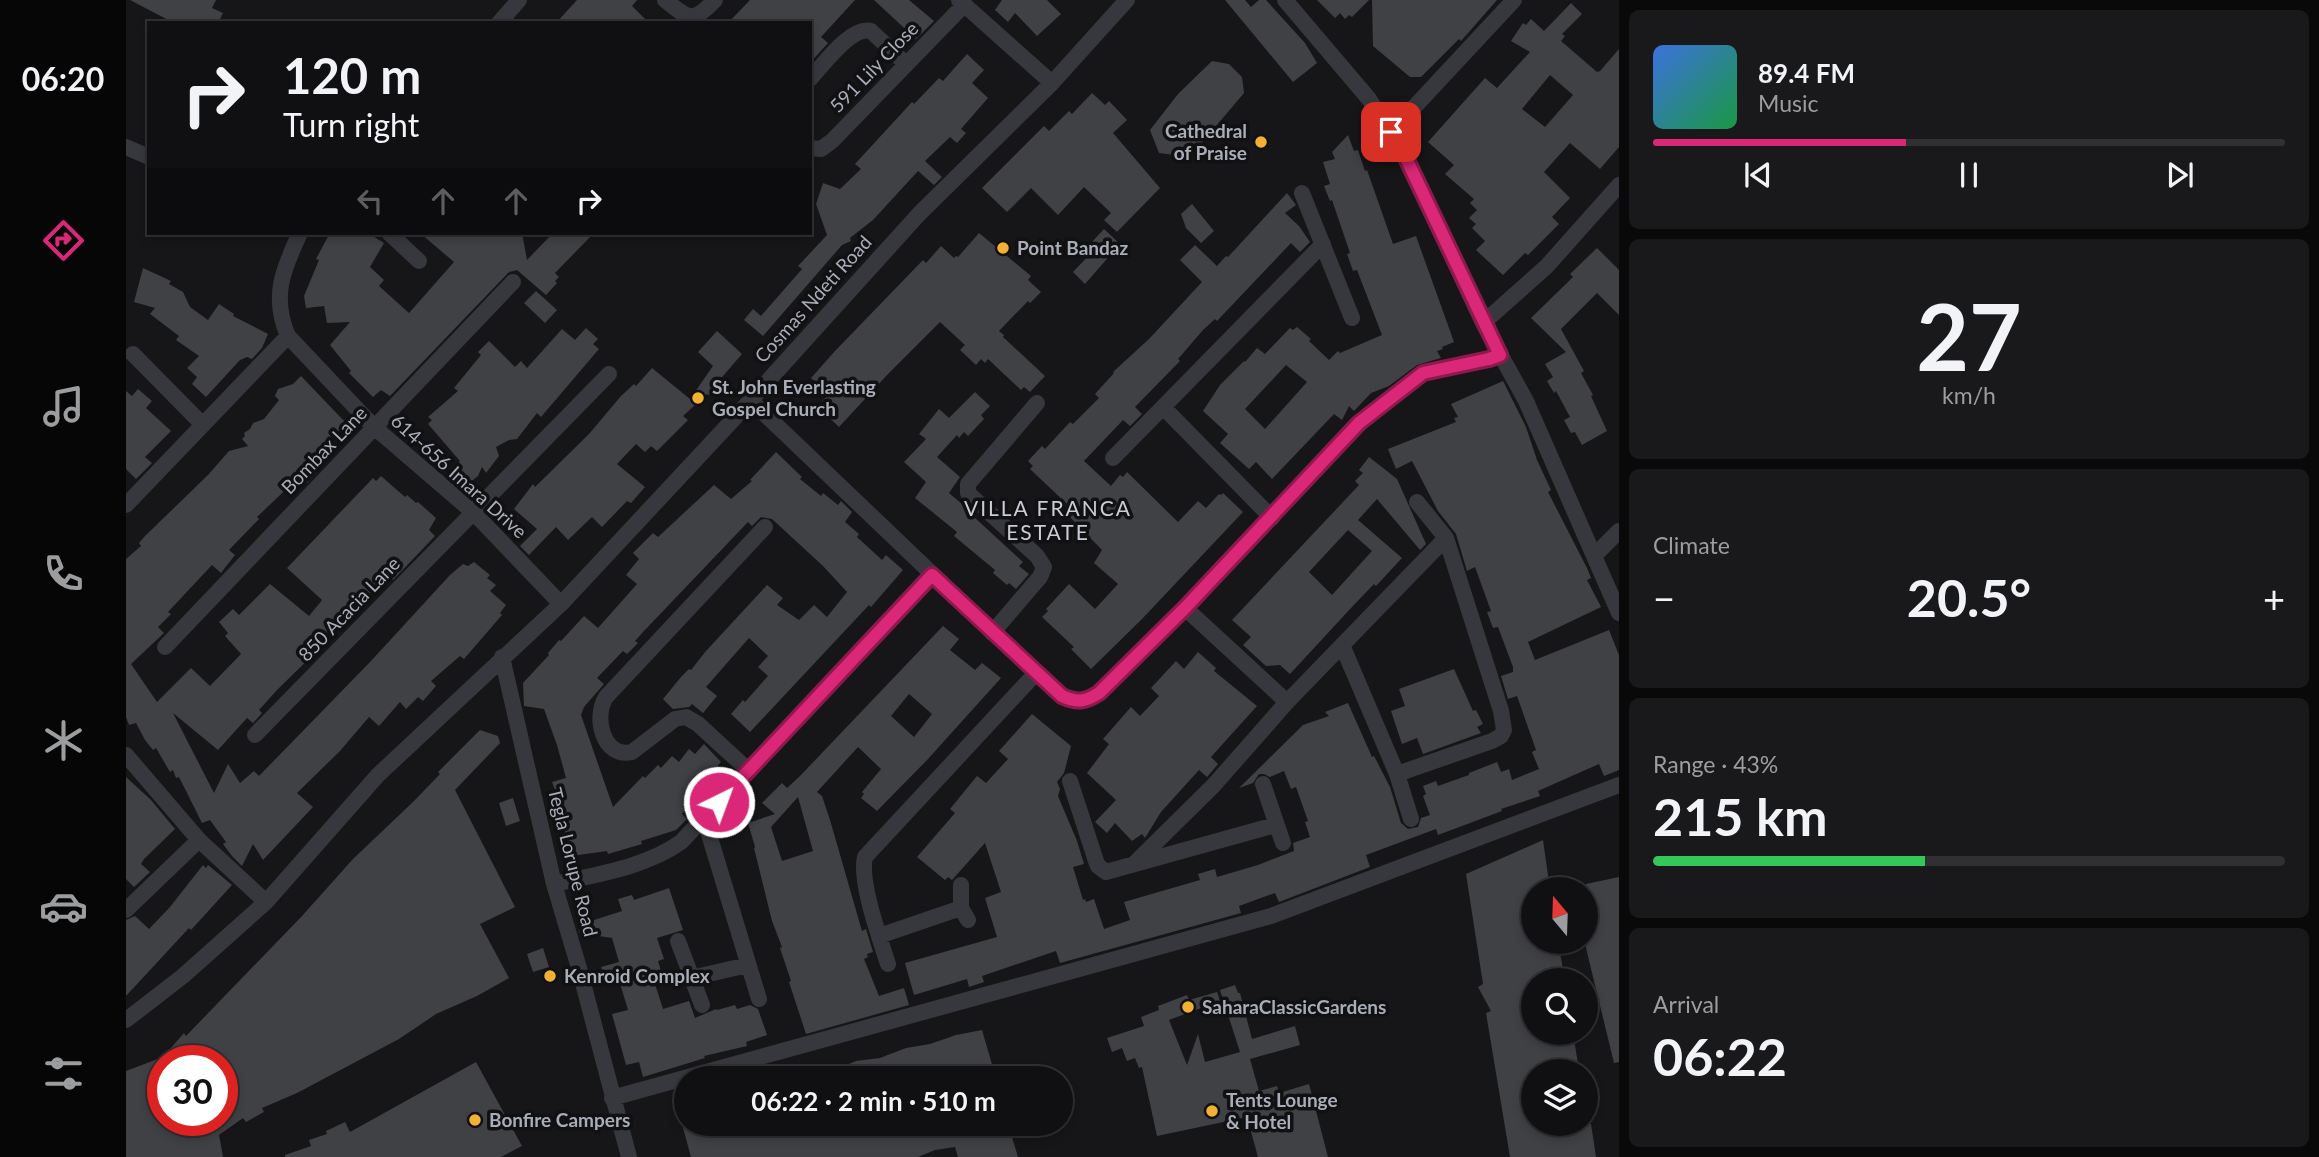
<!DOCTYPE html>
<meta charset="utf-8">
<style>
body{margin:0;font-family:Lato,sans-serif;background:#19191b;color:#f1f3f6;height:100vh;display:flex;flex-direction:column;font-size:26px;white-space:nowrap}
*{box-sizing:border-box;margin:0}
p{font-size:23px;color:#9c9d9f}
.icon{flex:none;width:38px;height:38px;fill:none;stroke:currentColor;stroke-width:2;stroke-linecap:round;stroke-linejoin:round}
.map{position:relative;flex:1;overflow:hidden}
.drawer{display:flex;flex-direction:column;gap:10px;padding:10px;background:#09090a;width:700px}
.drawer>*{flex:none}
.top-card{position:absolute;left:21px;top:21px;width:665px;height:214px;border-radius:0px;box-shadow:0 4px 10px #0003,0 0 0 2px #303032;background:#101012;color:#f1f3f6;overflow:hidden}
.needle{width:46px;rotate:341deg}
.buttons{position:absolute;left:1395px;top:877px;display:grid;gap:14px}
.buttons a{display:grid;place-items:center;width:77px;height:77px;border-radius:50%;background:#101012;box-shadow:0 4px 10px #0003,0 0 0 2px #303032;font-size:35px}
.speed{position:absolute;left:21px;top:1045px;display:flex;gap:14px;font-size:35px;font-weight:700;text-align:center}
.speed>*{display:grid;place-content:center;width:91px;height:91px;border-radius:50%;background:#101012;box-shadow:0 4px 10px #0003,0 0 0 2px #303032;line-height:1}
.speed .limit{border:10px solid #d22;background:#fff;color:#111}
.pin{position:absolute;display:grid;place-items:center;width:60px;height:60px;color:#fff;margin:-30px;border-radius:14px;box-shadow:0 4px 10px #0006}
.me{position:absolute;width:77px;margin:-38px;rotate:42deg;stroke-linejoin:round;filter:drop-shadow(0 0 5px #0008)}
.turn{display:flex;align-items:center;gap:24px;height:147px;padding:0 21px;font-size:32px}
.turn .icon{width:91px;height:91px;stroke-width:2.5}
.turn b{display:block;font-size:49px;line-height:60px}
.lanes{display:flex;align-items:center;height:66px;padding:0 21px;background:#0003;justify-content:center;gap:35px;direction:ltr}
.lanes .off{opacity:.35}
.big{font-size:52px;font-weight:700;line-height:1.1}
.drawer .widget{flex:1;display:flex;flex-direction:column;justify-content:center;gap:10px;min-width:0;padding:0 24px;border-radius:10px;background:#19191b}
.drawer .dial{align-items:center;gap:0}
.dial b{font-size:91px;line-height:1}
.song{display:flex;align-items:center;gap:21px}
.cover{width:84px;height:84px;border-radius:10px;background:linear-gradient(135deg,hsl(220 70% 55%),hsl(140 70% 35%))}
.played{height:7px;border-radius:4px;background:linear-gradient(90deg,#db2777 40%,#303032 40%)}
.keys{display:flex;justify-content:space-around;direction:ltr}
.heat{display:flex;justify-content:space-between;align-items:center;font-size:38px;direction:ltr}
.charge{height:10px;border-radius:5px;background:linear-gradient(90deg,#34c759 43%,#303032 0)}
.trip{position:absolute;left:548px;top:1066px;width:399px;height:70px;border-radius:35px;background:#101012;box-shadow:0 4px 10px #0003,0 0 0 2px #303032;font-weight:700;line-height:70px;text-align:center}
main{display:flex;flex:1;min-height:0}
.dock{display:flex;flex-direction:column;width:126px;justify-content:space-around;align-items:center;background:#060607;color:#9c9d9f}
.dock .icon{width:49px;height:49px}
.dock .active{color:#db2777}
.dock b{font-size:32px;color:#f1f3f6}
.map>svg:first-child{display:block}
.building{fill:#404145;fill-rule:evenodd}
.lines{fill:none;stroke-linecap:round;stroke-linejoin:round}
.minor{stroke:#37383d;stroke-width:16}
.route-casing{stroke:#8e194d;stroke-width:18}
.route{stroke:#db2777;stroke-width:12}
.poi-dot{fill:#f2b134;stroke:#111113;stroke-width:2.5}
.labels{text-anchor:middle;stroke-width:7;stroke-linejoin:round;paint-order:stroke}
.street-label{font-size:19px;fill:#a8adb8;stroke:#111113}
.poi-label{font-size:19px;font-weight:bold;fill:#a8adb8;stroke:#111113;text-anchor:start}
.neighbourhood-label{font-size:21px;letter-spacing:2px;fill:#c9ccd4;stroke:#111113}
</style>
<main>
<nav class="dock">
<b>06:20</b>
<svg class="icon active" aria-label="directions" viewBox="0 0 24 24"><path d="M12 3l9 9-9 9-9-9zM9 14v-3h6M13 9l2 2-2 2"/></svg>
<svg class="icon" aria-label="music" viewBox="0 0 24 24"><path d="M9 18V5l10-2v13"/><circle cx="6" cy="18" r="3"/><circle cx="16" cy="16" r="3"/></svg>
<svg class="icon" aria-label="phone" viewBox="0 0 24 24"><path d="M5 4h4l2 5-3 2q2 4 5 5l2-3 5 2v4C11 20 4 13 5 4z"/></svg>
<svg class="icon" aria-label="climate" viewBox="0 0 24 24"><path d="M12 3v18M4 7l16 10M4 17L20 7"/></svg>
<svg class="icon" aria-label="car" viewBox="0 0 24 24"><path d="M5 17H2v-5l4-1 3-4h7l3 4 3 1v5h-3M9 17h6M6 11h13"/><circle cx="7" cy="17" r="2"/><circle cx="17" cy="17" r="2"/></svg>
<svg class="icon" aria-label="filters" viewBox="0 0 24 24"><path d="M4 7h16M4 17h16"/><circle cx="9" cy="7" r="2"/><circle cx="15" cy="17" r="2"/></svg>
</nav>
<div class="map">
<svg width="1493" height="1157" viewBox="0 0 1493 1157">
<rect width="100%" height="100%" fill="#161618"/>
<path class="building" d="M4,0H90L86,8L97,13L92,23H48Z
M451,0H511L506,6L523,23H430Z
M624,0H729L695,37L702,43L684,63V23H602Z
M748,0H783L808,21L790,39Z
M876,0H921L935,14L911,36L889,13L882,22L869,10Z
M1099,0H1119L1125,7L1133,0H1140L1179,43L1191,63L1167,82Z
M1191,0H1243L1226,17L1223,15L1219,19L1214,13L1209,18Z
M1246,0H1371L1335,41L1333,39L1295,77H1284L1247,46Z
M1445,3L1456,14L1436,34L1439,36L1435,41L1471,72L1474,71L1493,49V147L1474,169L1444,143L1418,172L1444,198L1426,217L1433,224L1402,255L1399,253L1377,275L1350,250L1359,241L1346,228L1350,224L1343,218L1351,210L1344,203L1348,199L1319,174L1328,165L1302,142L1359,78L1371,88L1404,52L1385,41L1397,23L1400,25L1405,19L1418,31ZM1424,75L1447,95L1419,127L1396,109Z
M841,54L858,70L846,83L862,98L835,129L840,133L831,143L824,137L799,161L816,177L808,185L792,171L747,220L724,238L725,241L716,245L637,336L618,320L627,309L635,316L676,269L672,266L701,235L690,204L697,183L714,189L735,169L729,164L786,102L788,104L813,78L817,81Z
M1086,61L1103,64L1116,77L1118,93L1069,151L1056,156L1033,153L1024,130L1052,94Z
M966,93L979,105L983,101L1001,120L987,133L1034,188L991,232L978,220L985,213L958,187L932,215L905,188L881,212L856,188L918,126L923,131L943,111L946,114Z
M1222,135L1228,151L1232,150L1239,171L1241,170L1267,244L1290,236L1328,342L1316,347L1317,349L1311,351L1315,358L1291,365L1263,386L1245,393L1228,411L1223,406L1216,420L1208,414L1146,479L1130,462L1123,469L1094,443L1102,434L1077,411L1094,385L1118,361L1119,362L1131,348L1139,354L1164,328L1167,330L1171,327L1185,339L1183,341L1203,360L1212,351L1214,353L1256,335L1231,270L1227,271L1221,254L1224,253L1206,200L1204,201L1198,186L1204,184L1197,162L1209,159L1206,152ZM1160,365L1181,382L1139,429L1119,409Z
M1161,193L1170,205L1159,213L1173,226L1184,242L1174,252L1165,243L1091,321L1089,319L1077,330L1052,359L1054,361L1009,407L1016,414L1004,426L997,420L958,461L985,486L994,475L997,477L1001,472L1052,522L1072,501L1080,508L1093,494L1095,495L1097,493L1117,512L1016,619L965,669L945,649L948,647L916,617L922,611L920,609L943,584L969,609L992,584L968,563L976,550L942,515L945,512L939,506L941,504L904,469L907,466L902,461L916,446L919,449L944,422L947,424L973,398L969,394L988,373L987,372L1023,339L1076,282L1054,260L1069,245L1091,266L1100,256L1102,257Z
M1066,204L1088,231L1075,243L1060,228L1055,214Z
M978,229L994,244L959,284L947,272L969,249L964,244Z
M204,233H242L258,243L244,267L258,280L253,286L283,313L328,262L294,233H396L401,260L427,233H468L429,273L433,277L429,281L431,283L420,295L391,270L383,272L264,396L255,390L247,397L223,373L225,371L204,345L224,322L201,323L198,306L180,308L178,296L193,260L190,259Z
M853,233L905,276L902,280L915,292L904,303L902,301L873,331L878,335L877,337L919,376L904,392L898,387L895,390L862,359L859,363L855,359L850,365L834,350L839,345L814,322L763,373L713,427L694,409L699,403L696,401L703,394L685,378L709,351L797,260L800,263L815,246L828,258L830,256L832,257Z
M1471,248L1493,270V315L1471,293L1435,329L1458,371L1455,373L1467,395L1465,396L1481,431L1456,445L1449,432L1445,433L1438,420L1444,417L1430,391L1428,393L1421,381L1427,377L1419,364L1440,352L1405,318L1447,277L1444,274Z
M17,268L45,281L43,284L57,292L64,307L82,320L93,304L108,314L107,316L142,334L136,348L126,359L121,357L114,360L80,397L66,384L71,377L61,368L73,356L50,340L53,336L24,314L29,308L8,302Z
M410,291L431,310L419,323L398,303Z
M460,328L472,339L467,344L473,349L415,417L411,413L391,439L383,440L370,447L373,456L360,473L356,467L352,476L338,487L326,474L330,470L327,468L334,461L302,424L306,420L302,417L332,391L328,388L355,355L352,352L363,341L389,367L395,361L401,368L436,329L449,340Z
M591,331L616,354L591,383L583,395L581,394L557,416L562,420L531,451L525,446L519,452L510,444L491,464L519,487L505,503L501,501L476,527L466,517L442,540L430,527L403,555L394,546L411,529L388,509L407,484L409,487L463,434L495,396L508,384L510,386L526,368L564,399L587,366L572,352Z
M175,376L220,423L196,452L182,460L191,472L181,483L174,476L131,517L133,519L103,550L109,555L98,569L95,573L86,565L42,612L45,614L32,627L38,633L5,664L31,702L65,668L84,686L115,654L99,636L102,633L93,622L107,609L113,615L144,584L183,616L196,600L161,568L247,478L250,481L255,476L279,497L281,495L290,503L292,502L310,518L303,530L309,536L267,580L263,572L238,600L196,640L199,643L151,690L133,710L136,713L127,723L121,718L92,750L47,713L88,793L102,764L114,783L128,771L133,776L245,661L324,575L337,564L342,566L348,562L364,575L361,578L370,585L364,591L380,605L374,613L376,615L338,659L334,656L305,681L310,686L297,701L292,697L280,709L274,702L253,726L243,717L214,751L171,793L187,807L137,860L127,844L116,866L106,856L97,844L100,842L84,820L76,823L53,777L50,778L47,770L44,772L30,748L27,750L19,740L10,723L3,725L0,717V559L15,546L13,543L19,536L82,475L103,451L122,446L116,439L119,436L118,433L124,429L127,423L138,419L153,400L149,396L152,389L167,384Z
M1377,381L1400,427L1411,460L1425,490L1422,492L1461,568L1465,578L1461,580L1475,607L1402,642L1409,660L1483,630L1493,655V770L1478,776L1473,764L1412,791L1414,796L1375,809L1376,811L1312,835L1310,829L1240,855L1244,867L1153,902L1149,893L1113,906L1115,913L934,963L930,951L856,976L858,982L843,987L841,979L788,995L779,963L871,937L859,898L875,892L859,843L826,880L822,877L819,880L791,857L829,813L824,809L851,776L860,783L882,759L873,751L906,714L945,746L938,773L931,782L934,789L932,796L951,841L958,864L947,867L957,900L959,899L960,902L968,899L978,929L1004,920L998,902L1074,880L1072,874L1089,869L1091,877L1132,865L1168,851L1167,843L1184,837L1179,822L1182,821L1170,787L1165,789L1158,771L1144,777L1138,774H1133L1127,783L1113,788L1177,725L1203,716L1199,712L1222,703L1246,757L1248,756L1264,787L1275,823L1282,829L1292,827L1295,818L1304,815L1297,796L1300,794L1297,786L1310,781L1312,786L1343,775V773L1371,762L1375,772L1383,769L1386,780L1413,769L1406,752L1410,750L1391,696L1382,699L1375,676L1387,672V667L1372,627L1367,628L1361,612L1365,611L1349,567L1341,571L1330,534L1312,511L1286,461L1270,469L1262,449L1330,422L1328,418L1332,417L1325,404Z
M12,389L26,401L20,408L45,431L19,457L26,463L10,479L0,469V391L6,396Z
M849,392L864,406L855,415L858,419L842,436L838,432L833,438L831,435L811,457L834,477L823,493L850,516L848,517L897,562L893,566L903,574L890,589L883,583L881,585L867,573L869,570L828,536L831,532L789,498L800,482L778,462L800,439L793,434L813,409L823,418Z
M650,452L676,477L674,479L695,496L697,493L712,505L715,501L726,512L719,522L733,534L731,537L756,560L760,555L777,570L745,607L743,605L624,732L605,714L617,700L619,702L642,676L632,667L642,656L623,638L580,687L591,696L577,713L566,704L563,707L547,709L537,699L555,677L563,669L565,670L580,651L641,585L657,598L651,605L673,620L688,605L701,617L721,592L697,566L646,519L635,517L626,526L622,522L518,631L509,641L512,643L501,654L497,651L471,678L478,684L458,707L455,715L487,807L517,776L519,778L532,765L535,768L546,756L553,762L563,749L569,754L578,744L595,762L562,800L566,803L556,814L561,819L550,830L515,841L516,844L482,854L481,851L445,856L435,819L438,818L434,803L426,782L440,778L431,745L418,709L398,706L397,683L423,655L422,653L433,640L435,641L458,616L472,628L511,584L500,575L513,559L507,553L527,533L532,537L588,485L605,499L626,481L624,480Z
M1243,457L1271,479L1300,544L1294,550L1251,499L1232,520L1276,558L1250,586L1248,584L1225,608L1164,674L1154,665L1140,666L1117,645L1125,637L1106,620L1233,485L1229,481L1237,473L1233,470ZM1222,530L1246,551L1206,595L1183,572Z
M817,626L833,639L824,650L849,670L856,663L875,678L802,759L751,811L735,798L738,794L736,792L755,769L732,747L691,792L696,796L704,820L736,931L740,929L747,952L741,954L742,957L738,959L753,996L778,988L783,1005L680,1034L663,982L665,981L654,948L656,947L646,921L628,848L629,847L622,823L649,814L636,803L656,783L661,788L674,776ZM783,694L806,714L788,737L765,716ZM672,797L687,851L656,861L645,827Z
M1072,652L1090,668L1088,671L1131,706L1085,757L1092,764L1081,777L1073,770L1035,812L1019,838L1016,834L1006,841L989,823L981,833L969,822L990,800L961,773L983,744L977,739L1005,707L1014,716L1033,696L1025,688L1050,661L1058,669Z
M1328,669L1347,711L1350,710L1357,724L1351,727L1355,733L1297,754L1291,738L1276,744L1265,711L1279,706L1273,689Z
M354,730L372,736L374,743L329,790L389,907L354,924L383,978L351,996L310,1014L273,1039L171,1093L136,1108L138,1112L120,1122L117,1118L93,1135L97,1157H0V1071L37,1057L58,1033L60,1036L176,916L227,859L288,801L314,774L312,772ZM37,1060H96V1120H37Z
M0,777L25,800L49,829L18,859L15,864L24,872L8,887L0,879Z
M387,798L394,821L380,826L373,803Z
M1417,840L1424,889H1407V942H1432L1439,980H1407V1032H1447L1453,1071H1407V1124H1465L1470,1157H1384L1360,1013L1365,1011L1352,987L1357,984L1340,874Z
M77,865L80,868L82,865L106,885L65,930L63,928L0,996V920L9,916L23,929L44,907Z
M1493,877V1062L1488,1063L1460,948V884Z
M543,888L557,930L531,938L538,959L532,961L538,981L529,984L537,1009L563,1001L569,1018L590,1009L591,1010L609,1005L611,1009L624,1005L632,1009L641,1035L620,1042L621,1046L578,1056L579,1058L517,1077L513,1062L500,1065L491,1032L486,1014L502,1010L493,980L481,984L475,967L493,962L486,938L453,933V930L465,921L496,911L492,899L506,895L508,900Z
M417,948L423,967L407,972L401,954Z
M1109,985L1112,993H1114L1126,1039L1169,1026L1174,1045L1124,1059L1133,1091L1151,1086L1153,1093L1183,1084L1202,1157H1132L1121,1117L1031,1136L1016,1067L1013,1068L1009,1058L1001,1061L996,1048L986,1052L981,1038L1018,1026L1015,1017L1033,1010L1032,1006L1061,995L1063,1000L1091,992L1094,1001L1043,1020L1061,1065L1072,1034L1079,1062L1114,1052L1094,990Z
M856,1030L870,1078H690L730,1061L754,1058L780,1048L804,1044L830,1035Z
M350,1062L396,1146L375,1157H159V1155L185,1146L183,1140L201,1134L200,1131L219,1122L224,1132Z
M556,1124H882L892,1157H832L829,1147L809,1150L792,1157H565Z"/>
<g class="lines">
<path class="minor" d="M539,0C563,19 566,24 589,0
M833,0L926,83
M1159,0L1243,99L1280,158L1357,323L1400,401L1493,613
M373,23L393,0
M684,79C698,64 725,26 745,31L780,64
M1265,132L1388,0
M0,147L23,157
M684,148L695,149L706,141L838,5
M1176,193L1226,318
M174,233C157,269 145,297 162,336L248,427L347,512L435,604
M263,233L293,261
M1357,323L1421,266L1493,185
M7,354L77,425
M624,400L910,673C931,692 944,712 973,693L1059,608L1233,423L1297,373L1363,359L1374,355
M1037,407L1146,518
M987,458L1197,244
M0,505L162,336
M1468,556L1493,531
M1059,608L1161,702
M866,633L914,577L918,567L911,556L845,496L842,493V484L911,403
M1216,645L1271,774L1285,819
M39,647L387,282
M376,657L428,884L453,968L503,1157
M129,735L483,374
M0,755L73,840L140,902
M622,770L572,724L560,717L549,719L506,752C477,759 467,717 480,697L639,527
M1271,774L1366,741L1375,736L1378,730L1375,711L1320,538L1291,502
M944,781L970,861L972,866L980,872L1149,825
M1137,784L1157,843
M578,818L633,999
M1008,864L1088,785L1161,702L1320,538
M428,884C471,874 518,868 555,842L806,575
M835,885V908L842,920
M0,910L73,840
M753,936L835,908
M552,941L576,1005
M762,964C754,939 733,881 739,857L910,673
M565,978L622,965
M0,1020L57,976L140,902L252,775L435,604L603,424L793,214L926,83L1001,0
M486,1098L1145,916L1493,785"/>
</g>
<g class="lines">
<g class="route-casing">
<path id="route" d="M593,802L806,575L936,696C951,703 959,702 973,693L1059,608L1233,423L1297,373L1363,359L1374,355L1280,158L1265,132"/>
</g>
<use href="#route" class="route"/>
</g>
<g class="poi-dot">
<circle cx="1135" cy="142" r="7"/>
<circle cx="877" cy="248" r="7"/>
<circle cx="572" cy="398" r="7"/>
<circle cx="424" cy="976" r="7"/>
<circle cx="1062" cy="1007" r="7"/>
<circle cx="1086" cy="1111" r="7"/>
<circle cx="349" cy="1120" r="7"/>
</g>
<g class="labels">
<g class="street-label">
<text transform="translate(748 67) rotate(-46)" y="7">591 Lily Close</text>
<text transform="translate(687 299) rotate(-48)" y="7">Cosmas Ndeti Road</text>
<text transform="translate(198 450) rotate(-46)" y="7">Bombax Lane</text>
<text transform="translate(333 476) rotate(42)" y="7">614-656 Imara Drive</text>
<text transform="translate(223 609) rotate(-46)" y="7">850 Acacia Lane</text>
<text transform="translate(447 862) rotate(76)" y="7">Tegla Lorupe Road</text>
</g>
<g class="poi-label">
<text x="1121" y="138" text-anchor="end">Cathedral<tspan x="1121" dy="22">of Praise</tspan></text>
<text x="891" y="255">Point Bandaz</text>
<text x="586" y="394">St. John Everlasting<tspan x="586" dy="22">Gospel Church</tspan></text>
<text x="438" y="983">Kenroid Complex</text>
<text x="1076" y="1014">SaharaClassicGardens</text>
<text x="1100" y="1107">Tents Lounge<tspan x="1100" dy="22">&amp; Hotel</tspan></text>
<text x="363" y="1127">Bonfire Campers</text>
</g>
<g class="neighbourhood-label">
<text x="922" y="516">VILLA FRANCA<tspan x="922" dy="24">ESTATE</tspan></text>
</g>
</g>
</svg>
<div class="buttons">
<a><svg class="needle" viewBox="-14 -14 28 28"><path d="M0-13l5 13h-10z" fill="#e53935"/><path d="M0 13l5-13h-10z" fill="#9c9d9f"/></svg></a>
<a><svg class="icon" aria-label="search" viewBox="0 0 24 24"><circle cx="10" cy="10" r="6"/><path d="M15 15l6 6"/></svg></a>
<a><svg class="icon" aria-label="layers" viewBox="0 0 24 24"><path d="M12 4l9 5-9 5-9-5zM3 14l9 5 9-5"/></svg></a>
</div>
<div class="speed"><div class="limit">30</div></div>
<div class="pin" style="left:1265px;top:132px;background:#d93025"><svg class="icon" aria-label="arrive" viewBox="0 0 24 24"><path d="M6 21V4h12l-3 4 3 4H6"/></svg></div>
<svg class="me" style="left:593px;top:802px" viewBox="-20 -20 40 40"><circle r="17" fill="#db2777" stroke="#fff" stroke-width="3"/><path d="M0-11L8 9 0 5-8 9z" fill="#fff"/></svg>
<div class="trip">06:22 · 2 min · 510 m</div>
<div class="top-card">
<div class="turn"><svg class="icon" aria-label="right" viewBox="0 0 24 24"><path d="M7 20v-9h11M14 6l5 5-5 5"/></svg><div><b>120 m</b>Turn right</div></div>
<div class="lanes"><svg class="icon off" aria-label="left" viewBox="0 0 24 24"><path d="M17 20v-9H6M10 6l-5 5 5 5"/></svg><svg class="icon off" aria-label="ahead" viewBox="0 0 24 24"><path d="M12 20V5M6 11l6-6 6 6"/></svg><svg class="icon off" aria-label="ahead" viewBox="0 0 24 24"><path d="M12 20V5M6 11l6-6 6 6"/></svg><svg class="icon" aria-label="right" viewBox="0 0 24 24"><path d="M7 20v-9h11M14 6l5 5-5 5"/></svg></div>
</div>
</div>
<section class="drawer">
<div class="widget">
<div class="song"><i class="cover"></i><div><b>89.4 FM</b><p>Music</p></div></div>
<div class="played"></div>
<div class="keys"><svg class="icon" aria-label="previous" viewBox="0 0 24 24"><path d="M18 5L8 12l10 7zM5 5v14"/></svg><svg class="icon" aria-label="pause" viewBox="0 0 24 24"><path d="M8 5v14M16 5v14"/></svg><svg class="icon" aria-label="next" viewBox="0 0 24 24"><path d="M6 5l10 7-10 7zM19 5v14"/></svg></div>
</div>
<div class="widget dial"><b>27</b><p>km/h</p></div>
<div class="widget"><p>Climate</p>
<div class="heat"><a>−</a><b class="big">20.5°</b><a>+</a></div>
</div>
<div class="widget"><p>Range · 43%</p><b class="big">215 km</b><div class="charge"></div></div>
<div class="widget"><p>Arrival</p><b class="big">06:22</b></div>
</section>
</main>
